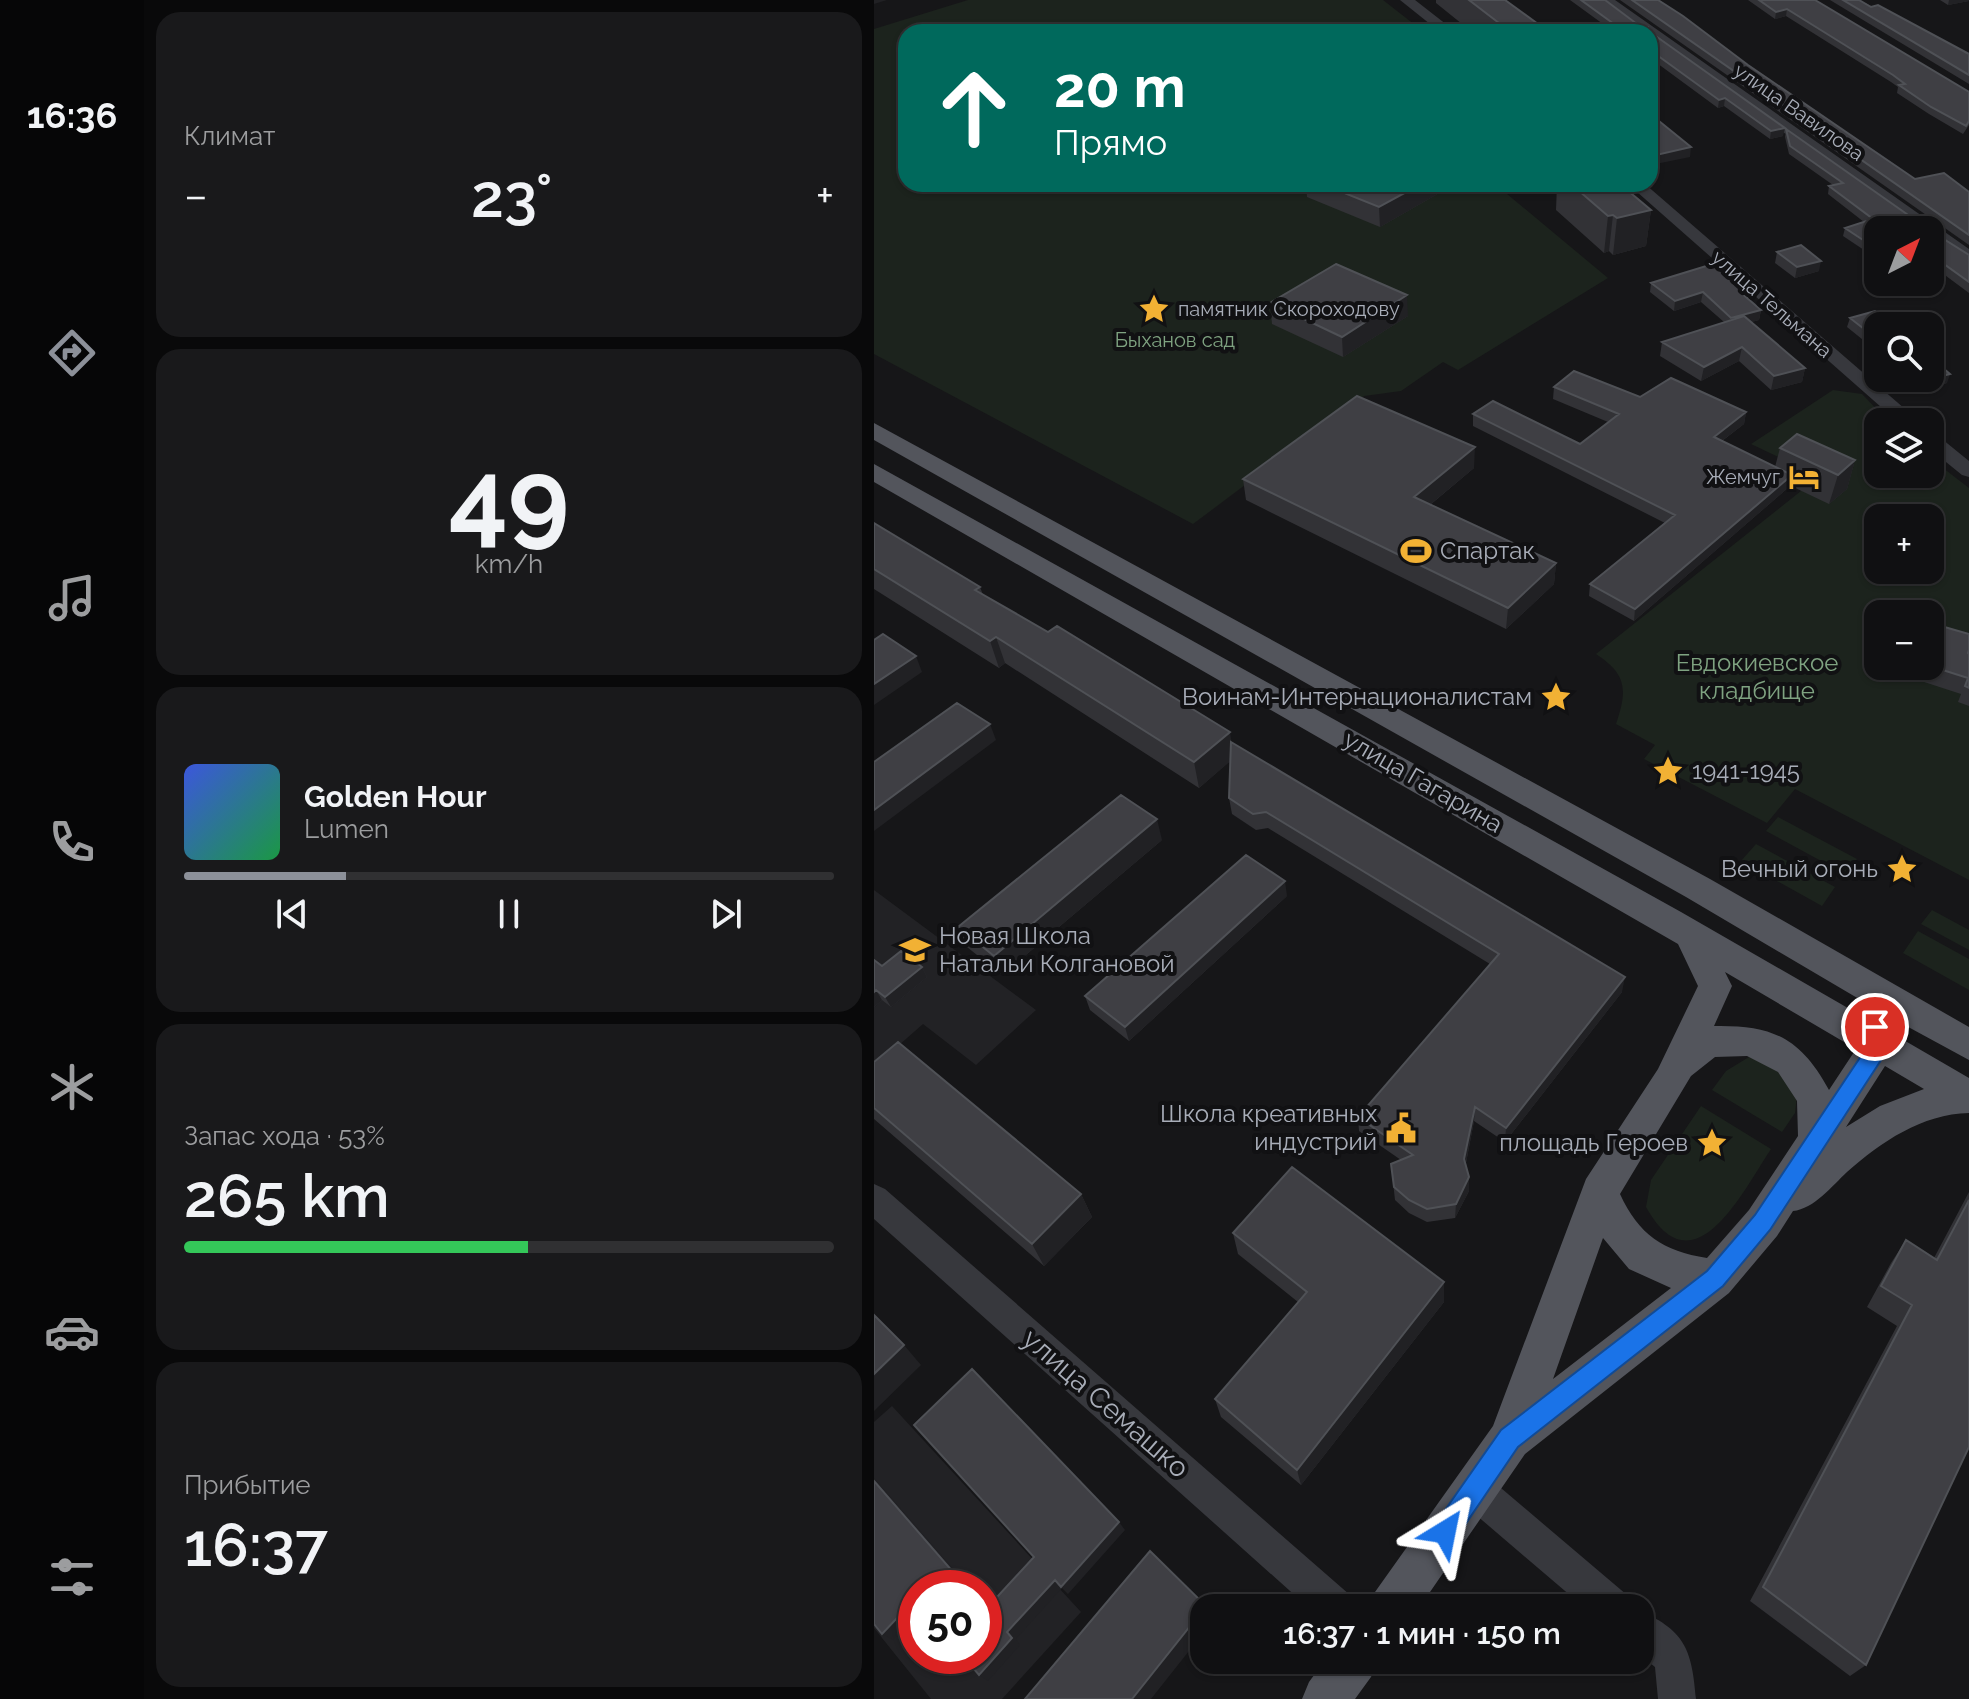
<!DOCTYPE html>
<html lang="ru">
<meta charset="utf-8">
<style>
body{margin:0;font-family:Raleway,sans-serif;background:#19191b;color:#f1f3f6;height:100vh;display:flex;flex-direction:column;font-size:30px;white-space:nowrap}
*{box-sizing:border-box;margin:0}
p{font-size:26px;color:#9c9d9f}
.icon{flex:none;width:44px;height:44px;fill:none;stroke:currentColor;stroke-width:2;stroke-linecap:round;stroke-linejoin:round}
.map{position:relative;flex:1;overflow:hidden}
.panel{display:flex;flex-direction:column;gap:12px;padding:12px;background:#09090a;width:730px}
.panel>*{flex:none}
.guide{position:absolute;left:24px;top:24px;width:760px;height:168px;border-radius:24px;box-shadow:0 2px 6px #0004,0 0 0 2px #303032;background:#00695c;color:#fff;overflow:hidden}
.needle{width:52px;rotate:42deg}
.tools{position:absolute;left:990px;top:216px;display:grid;gap:16px}
.tools a{display:grid;place-items:center;width:80px;height:80px;border-radius:16px;background:#101012;box-shadow:0 2px 6px #0004,0 0 0 2px #303032;font-size:40px}
.speed{position:absolute;left:24px;top:1570px;display:flex;gap:16px;font-size:40px;font-weight:700;text-align:center}
.speed>*{display:grid;place-content:center;width:104px;height:104px;border-radius:50%;background:#101012;box-shadow:0 2px 6px #0004,0 0 0 2px #303032;line-height:1}
.speed .limit{border:12px solid #d22;background:#fff;color:#111}
.pin{position:absolute;display:grid;place-items:center;width:68px;height:68px;color:#fff;margin:-34px;border:4px solid #fff;border-radius:50%;box-shadow:0 2px 8px #0007}
.me{position:absolute;width:88px;margin:-44px;rotate:35deg;stroke-linejoin:round;filter:drop-shadow(0 0 6px #0008)}
.turn{display:flex;align-items:center;gap:28px;height:168px;padding:0 24px;font-size:36px}
.turn .icon{width:104px;height:104px;stroke-width:2.5}
.turn b{display:block;font-size:56px;line-height:68px}
.big{font-size:60px;font-weight:600;line-height:1.1}
.panel .tile{flex:1;display:flex;flex-direction:column;justify-content:center;gap:12px;min-width:0;padding:0 28px;border-radius:24px;background:#19191b}
.panel .dial{align-items:center;gap:0}
.dial b{font-size:104px;line-height:1}
.song{display:flex;align-items:center;gap:24px}
.cover{width:96px;height:96px;border-radius:12px;background:linear-gradient(135deg,hsl(230 70% 55%),hsl(140 70% 35%))}
.played{height:8px;border-radius:4px;background:linear-gradient(90deg,#8c9099 25%,#303032 25%)}
.keys{display:flex;justify-content:space-around;direction:ltr}
.heat{display:flex;justify-content:space-between;align-items:center;font-size:44px;direction:ltr}
.charge{height:12px;border-radius:6px;background:linear-gradient(90deg,#34c759 53%,#303032 0)}
.trip{position:absolute;left:316px;top:1594px;width:464px;height:80px;border-radius:24px;background:#101012;box-shadow:0 2px 6px #0004,0 0 0 2px #303032;font-weight:600;line-height:80px;text-align:center}
main{display:flex;flex:1;min-height:0}
.menu{display:flex;flex-direction:column;width:144px;justify-content:space-around;align-items:center;background:#060607;color:#9c9d9f}
.menu .icon{width:56px;height:56px}
.menu .current{color:#8c9099}
.menu b{font-size:36px;color:#f1f3f6}
.map>svg:first-child{display:block}
.built{fill:#222225;fill-rule:evenodd}
.green{fill:#1c231d;fill-rule:evenodd}
.lines{fill:none;stroke-linecap:round;stroke-linejoin:round}
.minor{fill:#37383d;fill-rule:evenodd}
.major{fill:#53555c;fill-rule:evenodd}
.wall{fill:#323236}
.shaded-wall{fill:#212124}
.building{fill:#3f3f44;stroke:#4f5156;stroke-width:2}
.route{fill:#1a73e8;stroke:#114b97;stroke-width:2}
.labels{text-anchor:middle;stroke-width:8;stroke-linejoin:round;paint-order:stroke}
.far-street-label{font-size:20px;fill:#a8adb8;stroke:#111113}
.far-poi-label{font-size:20px;fill:#a8adb8;stroke:#111113;text-anchor:start}
.far-park-label{font-size:20px;fill:#7fa381;stroke:#111113}
.poi-label{font-size:24px;fill:#a8adb8;stroke:#111113;text-anchor:end}
.park-label{font-size:24px;fill:#7fa381;stroke:#111113}
.street-label{font-size:24px;fill:#a8adb8;stroke:#111113}
.near-street-label{font-size:28px;fill:#a8adb8;stroke:#111113}
</style>
<main>
<nav class="menu">
<b>16:36</b>
<svg class="icon current" aria-label="directions" viewBox="0 0 24 24"><path d="M12 3l9 9-9 9-9-9zM9 14v-3h6M13 9l2 2-2 2"/></svg>
<svg class="icon" aria-label="music" viewBox="0 0 24 24"><path d="M9 18V5l10-2v13"/><circle cx="6" cy="18" r="3"/><circle cx="16" cy="16" r="3"/></svg>
<svg class="icon" aria-label="phone" viewBox="0 0 24 24"><path d="M5 4h4l2 5-3 2q2 4 5 5l2-3 5 2v4C11 20 4 13 5 4z"/></svg>
<svg class="icon" aria-label="climate" viewBox="0 0 24 24"><path d="M12 3v18M4 7l16 10M4 17L20 7"/></svg>
<svg class="icon" aria-label="car" viewBox="0 0 24 24"><path d="M5 17H2v-5l4-1 3-4h7l3 4 3 1v5h-3M9 17h6M6 11h13"/><circle cx="7" cy="17" r="2"/><circle cx="17" cy="17" r="2"/></svg>
<svg class="icon" aria-label="filters" viewBox="0 0 24 24"><path d="M4 7h16M4 17h16"/><circle cx="9" cy="7" r="2"/><circle cx="15" cy="17" r="2"/></svg>
</nav>
<section class="panel">
<div class="tile"><p>Климат</p>
<div class="heat"><a>−</a><b class="big">23°</b><a>+</a></div>
</div>
<div class="tile dial"><b>49</b><p>km/h</p></div>
<div class="tile">
<div class="song"><i class="cover"></i><div><b>Golden Hour</b><p>Lumen</p></div></div>
<div class="played"></div>
<div class="keys"><svg class="icon" aria-label="previous" viewBox="0 0 24 24"><path d="M18 5L8 12l10 7zM5 5v14"/></svg><svg class="icon" aria-label="pause" viewBox="0 0 24 24"><path d="M8 5v14M16 5v14"/></svg><svg class="icon" aria-label="next" viewBox="0 0 24 24"><path d="M6 5l10 7-10 7zM19 5v14"/></svg></div>
</div>
<div class="tile"><p>Запас хода · 53%</p><b class="big">265 km</b><div class="charge"></div></div>
<div class="tile"><p>Прибытие</p><b class="big">16:37</b></div>
</section>
<div class="map">
<svg width="1095" height="1699" viewBox="0 0 1095 1699">
<rect width="100%" height="100%" fill="#161618"/>
<path class="built" d="M0,890L162,1010L102,1065L49,1024L0,1067Z
M18,1406L207,1612L128,1699H57L0,1628V1422ZM42,1588H110V1656H42Z"/>
<path class="green" d="M94,0H509L550,32H32V184H621L734,278L584,370L569,362L527,391L490,396L319,524L0,354V29Z
M959,390L988,394L1015,422H1004V474H1056V458L1095,488V880L921,789L893,823L770,759L781,745L742,724C753,691 754,675 722,654L927,491L972,489L877,444ZM1004,518H1056V570H1004ZM1004,614H1056V666H1004Z
M904,817L983,859L971,874L892,831Z
M882,844L961,887L948,906L867,861Z
M1058,910L1095,930V950L1047,924Z
M1044,931L1095,959V990L1029,953Z
M875,1057L897,1061L924,1087L921,1113L908,1132L838,1090L852,1071Z
M827,1106L897,1149C869,1191 820,1293 772,1207L777,1180Z"/>
<g class="lines">
<path class="minor" d="M526,0H541L582,32H566Z
M725,0H741L1095,249V262L1056,237V230H1046L776,37V32H768Z
M754,184H771L1046,422H1024Z
M1056,433L1063,435L1095,461V477L1088,475L1056,449Z
M0,1184L11,1189L476,1595L482,1608H435L0,1219Z
M601,1472L614,1477L753,1595L759,1608H711L588,1503L583,1490L588,1477Z
M766,1611C813,1631 818,1653 822,1699H784L781,1667L766,1655Z"/>
<path class="major" d="M0,423L836,879L1095,1027V1060L1014,1016L1021,1035L1095,1078V1113C1048,1114 1007,1142 973,1172C958,1186 940,1209 919,1211L903,1236L855,1293L651,1454L545,1608H494L501,1592L619,1426L712,1179L784,1069L824,986L804,944L0,482V464L807,912L986,1015L1002,1009L812,897L0,440ZM851,972L982,1049L955,1090C926,1037 898,1025 840,1026L858,986ZM873,1056L904,1072L923,1101L924,1136L875,1210L833,1258C789,1251 765,1235 746,1194L817,1076L841,1057ZM1011,1066L1050,1089L1006,1106L972,1127ZM729,1238L755,1269L797,1288L679,1379Z
M451,1660H504L497,1677L481,1699H428L435,1682Z"/>
</g>
<path class="wall" d="M562,0H631L634,32H598L562,3Z
M696,0H731L775,32H740Z
M746,0H784L874,65L1041,179L1095,192V245Z
M874,0H941L1095,92V125L1089,134L1055,114L1023,93L1024,87L1017,82L912,16L901,19Z
M956,0H985L1095,54V84Z
M1066,0H1095V1L1074,5Z
M776,32L909,136L896,139L850,106L844,108L776,58Z
M912,129L1047,224L1055,225L1057,231L1095,255V293L1056,264V230H1004V245L990,250L969,236L971,228L990,222L954,194L955,186L959,185L915,154L911,137Z
M432,184H581L506,227L433,197Z
M683,184H746L777,210L772,246L739,255L735,251L730,253L682,210Z
M903,252L945,271L921,278L901,263Z
M777,283L877,288L875,298H873L887,310L885,320L877,322L931,368L928,382L897,390L865,361L827,381L786,356L788,342L850,322L827,302L800,311L776,292Z
M396,303L534,316L469,357L398,324Z
M976,318L1004,326V352L973,327Z
M1036,378H1056L1073,383L1050,389Z
M680,387L872,412L870,424L848,441L901,467L906,448L981,460L973,489L955,504L915,485V487L760,621L715,596L716,584L791,523L599,426V414L706,444L734,422L679,399Z
M600,468L556,505L682,563L680,584L632,629L372,500L369,479Z
M0,523L106,587L109,595L357,742L748,992L631,1142L600,1121L592,1163L595,1191L581,1218L553,1222L535,1213L521,1200L517,1164L527,1160L485,1131L484,1117L616,964L394,828L382,830L358,814L355,798L356,761L325,788L131,663L125,668L0,589Z
M1094,653L1095,654V706L1084,702L1087,694L1044,680L1049,666H1056Z
M288,840L128,975L93,947L84,927Z
M413,896L255,1041L216,1010L211,996Z
M0,960L8,966L48,967L53,977L17,1007L8,1000L0,1007Z
M0,1062L207,1194L218,1217L170,1266L0,1119Z
M1095,1192V1447L992,1665L976,1676L876,1601L1023,1326L993,1307L1017,1263L1032,1240L1060,1258Z
M359,1233L570,1302L427,1485L347,1417L341,1399L424,1302L364,1254Z"/>
<path class="shaded-wall" d="M0,0H13L0,4Z
M1075,0H1095V1L1074,5Z
M913,9L912,16L901,19L902,12Z
M664,24L663,32H634V30Z
M851,98L850,106L844,108L845,100Z
M911,128L909,136L896,139L897,131Z
M817,147L816,157L777,165L778,156Z
M547,184H581L506,227L505,207Z
M777,210L772,246L739,255L743,218Z
M739,215L735,251L730,253L734,216Z
M1004,238V245L990,250L992,242Z
M947,261L945,271L921,278L923,267Z
M877,288L875,298L863,301L865,291Z
M829,292L827,302L800,311L801,301Z
M533,295L534,316L469,357L468,337Z
M887,310L885,320L855,328L857,318Z
M868,347L865,361L827,381L830,367Z
M931,368L928,382L897,390L900,376Z
M1076,374L1073,383L1050,389L1053,380Z
M872,412L870,424L837,449L840,437Z
M601,447L600,468L540,518V497Z
M981,460L973,489L955,504L964,475Z
M918,475L915,487L760,621L761,609Z
M682,563L680,584L632,629L634,608Z
M122,637L131,663L125,668L116,641Z
M42,656L48,672L0,705V684Z
M116,724L122,740L0,831V810Z
M356,732L360,758L325,788L320,762Z
M283,819L288,840L128,975L120,956Z
M411,881L413,896L255,1041L251,1027Z
M48,967L53,977L17,1007L11,997Z
M751,977L748,992L631,1142L632,1128Z
M2,990L8,1000L0,1007V992Z
M601,1107L600,1121L590,1173V1159Z
M595,1177V1191L581,1218L582,1204Z
M207,1194L218,1217L170,1266L158,1244Z
M570,1282V1302L427,1485L423,1470Z
M30,1345L47,1365L0,1411V1374Z
M0,1478L96,1588H93L0,1481Z
M245,1522L251,1530L194,1594L188,1588L142,1639L146,1645L114,1681L105,1675L133,1632L181,1580Z
M41,1599L42,1617L19,1640L8,1634Z
M330,1609V1632L277,1699H258Z"/>
<path class="building" d="M595,0H631L664,24L634,30Z
M707,0H731L767,27H774L775,32H751Z
M758,0H784L809,16L874,65L1041,179L1070,173L1095,192V235Z
M885,0H941L1095,92V121L1092,126L1057,107L1025,85L1031,84L1019,75L913,9L902,12Z
M969,0H985L997,7L1004,5L1095,54V75Z
M776,32L911,128L897,131L851,98L845,100L776,50Z
M776,117H780L817,147L778,156L776,154Z
M912,129L1047,224L1055,225L1057,231L1095,255V282L1056,254V230H1004V238L992,242L971,228L999,219L955,186L969,183L916,146Z
M448,184H547L505,207Z
M697,184H746L777,210L743,218L739,215L734,216Z
M927,245L947,261L923,267L903,252Z
M845,262L877,288L865,291L887,310L857,318L829,292L801,301L777,283Z
M462,264L533,295L468,337L396,303Z
M1001,311L1019,326H1004V340L976,318Z
M870,316L931,368L900,376L868,347L830,367L788,342Z
M1056,357L1076,374L1053,380L1051,378H1056Z
M700,371L766,397L797,378L872,412L840,437L918,475L761,609L716,584L801,515L599,414L619,401L706,444L745,414L680,387Z
M483,396L601,447L540,497L682,563L634,608L369,479Z
M923,434L981,460L964,475L906,448Z
M0,523L106,587L101,590L174,632L183,626L356,732L320,762L122,637L116,641L0,569Z
M1067,626L1095,634V650L1094,653L1095,654V688L1091,686L1094,678L1056,666V651Z
M9,634L42,656L0,684V640Z
M83,703L116,724L0,810V762Z
M357,742L751,977L632,1128L601,1107L590,1159L595,1177L582,1204L553,1209L535,1200L520,1187L517,1164L539,1155L484,1117L625,954L392,812L379,814L355,798Z
M247,795L283,819L120,956L84,927Z
M372,855L411,881L251,1027L211,996Z
M27,951L48,967L11,997L2,990L0,992V960L8,966Z
M24,1042L207,1194L158,1244L0,1108V1062Z
M418,1167L570,1282L423,1470L341,1399L433,1292L359,1233Z
M1095,1200V1447L992,1665L889,1587L1038,1305L1007,1286L1032,1240L1063,1260Z
M0,1315L30,1345L0,1374Z
M98,1369L245,1522L187,1587L181,1580L133,1632L138,1638L105,1675L89,1656H110V1607L112,1609L160,1557L40,1425Z
M0,1481L93,1588H42V1601L41,1599L8,1634L0,1624Z
M276,1551L332,1606L258,1699H151Z"/>
<path class="route" d="M1001,1018L1008,1021C1013,1030 1017,1042 1013,1051L896,1230L849,1286L644,1447L580,1541L571,1545L562,1541L558,1532L562,1523L627,1430L833,1271L881,1215L995,1044L991,1027L994,1021Z"/>
<defs>
<g id="sight-bare" transform="scale(2.4)"><path d="M0-6L1.8-2.2L6-1.7L2.9 1.2L3.7 5.4L0 3.3L-3.7 5.4L-2.9 1.2L-6-1.7L-1.8-2.2Z" fill="#f2b134" stroke="#111113" stroke-width="2.5" paint-order="stroke"/></g>
<g id="hotel-bare" transform="scale(2.4)"><path d="M-6-4.5h1.5V1H6V5H4.5V3h-9V5H-6ZM-4 0a1.8 1.8 0 1 1 3.6 0ZM.5 0V-2.5h3Q6-2.5 6 0Z" fill="#f2b134" stroke="#111113" stroke-width="2.5" paint-order="stroke"/></g>
<g id="stadium-bare" transform="scale(2.4)"><path d="M0-5a6.5 5 0 1 0 0 10a6.5 5 0 1 0 0-10ZM-3.5-1.8h7v3.6h-7Z" fill="#f2b134" stroke="#111113" stroke-width="2.5" paint-order="stroke"/></g>
<g id="school-bare" transform="scale(2.4)"><path d="M0-5L7-2L0 1L-7-2ZM-4 1L0 2.5L4 1V4Q0 6-4 4Z" fill="#f2b134" stroke="#111113" stroke-width="2.5" paint-order="stroke"/></g>
<g id="civic-bare" transform="scale(2.4)"><path d="M-.6-6.5H3V-4.5H.6V-3L4-1V1h2V6H-6V1h2V-1L-.6-3ZM-1.2 2.5V6h2.4V2.5Z" fill="#f2b134" stroke="#111113" stroke-width="2.5" paint-order="stroke"/></g>
</defs>
<g fill-rule="evenodd">
<use href="#sight-bare" x="280" y="309"/>
<use href="#hotel-bare" x="930" y="477"/>
<use href="#stadium-bare" x="542" y="551"/>
<use href="#sight-bare" x="682" y="697"/>
<use href="#sight-bare" x="794" y="771"/>
<use href="#sight-bare" x="1028" y="869"/>
<use href="#school-bare" x="41" y="950"/>
<use href="#civic-bare" x="527" y="1128"/>
<use href="#sight-bare" x="838" y="1143"/>
</g>
<g class="labels">
<g class="far-street-label">
<text transform="translate(925 112) rotate(35)" y="7">улица Вавилова</text>
<text transform="translate(898 304) rotate(41)" y="7">улица Тельмана</text>
</g>
<g class="far-poi-label">
<text x="304" y="316">памятник Скороходову</text>
<text x="906" y="484" text-anchor="end">Жемчуг</text>
</g>
<g class="far-park-label">
<text x="301" y="347">Быханов сад</text>
</g>
<g class="poi-label">
<text x="566" y="559" text-anchor="start">Спартак</text>
<text x="658" y="705">Воинам-Интернационалистам</text>
<text x="818" y="779" text-anchor="start">1941-1945</text>
<text x="1004" y="877">Вечный огонь</text>
<text x="65" y="944" text-anchor="start">Новая Школа<tspan x="65" dy="28">Натальи Колгановой</tspan></text>
<text x="503" y="1122">Школа креативных<tspan x="503" dy="28">индустрий</tspan></text>
<text x="814" y="1151">площадь Героев</text>
</g>
<g class="park-label">
<text x="883" y="671">Евдокиевское<tspan x="883" dy="28">кладбище</tspan></text>
</g>
<g class="street-label">
<text transform="translate(549 782) rotate(30)" y="8">улица Гагарина</text>
</g>
<g class="near-street-label">
<text transform="translate(232 1403) rotate(41)" y="10">улица Семашко</text>
</g>
</g>
</svg>
<div class="tools">
<a><svg class="needle" viewBox="-14 -14 28 28"><path d="M0-13l5 13h-10z" fill="#e53935"/><path d="M0 13l5-13h-10z" fill="#9c9d9f"/></svg></a>
<a><svg class="icon" aria-label="search" viewBox="0 0 24 24"><circle cx="10" cy="10" r="6"/><path d="M15 15l6 6"/></svg></a>
<a><svg class="icon" aria-label="layers" viewBox="0 0 24 24"><path d="M12 4l9 5-9 5-9-5zM3 14l9 5 9-5"/></svg></a>
<a>+</a>
<a>−</a>
</div>
<div class="speed"><div class="limit">50</div></div>
<div class="pin" style="left:1001px;top:1027px;background:#d93025"><svg class="icon" aria-label="arrive" viewBox="0 0 24 24"><path d="M6 21V4h12l-3 4 3 4H6"/></svg></div>
<svg class="me" style="left:571px;top:1532px" viewBox="-20 -20 40 40"><path d="M0-17L14 15 0 8-14 15z" fill="#1a73e8" stroke="#fff" stroke-width="4"/></svg>
<div class="trip">16:37 · 1 мин · 150 m</div>
<div class="guide">
<div class="turn"><svg class="icon" aria-label="ahead" viewBox="0 0 24 24"><path d="M12 20V5M6 11l6-6 6 6"/></svg><div><b>20 m</b>Прямо</div></div>
</div>
</div>
</main>
